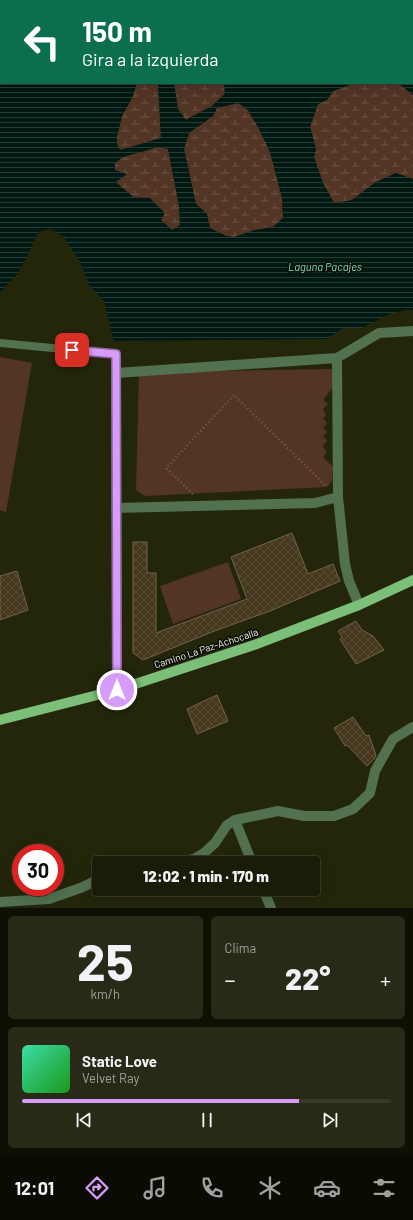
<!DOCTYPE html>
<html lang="es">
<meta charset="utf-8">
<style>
body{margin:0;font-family:Barlow,sans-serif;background:#282916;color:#f1f3f6;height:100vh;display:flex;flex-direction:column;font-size:15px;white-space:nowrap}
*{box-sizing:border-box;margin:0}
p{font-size:13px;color:#a0a19c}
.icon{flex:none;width:22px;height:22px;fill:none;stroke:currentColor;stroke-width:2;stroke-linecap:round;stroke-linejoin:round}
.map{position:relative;height:908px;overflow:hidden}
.sheet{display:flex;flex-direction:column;gap:8px;padding:8px;background:#0f0f04;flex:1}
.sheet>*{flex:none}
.banner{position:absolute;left:0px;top:0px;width:413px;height:84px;box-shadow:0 4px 16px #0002,0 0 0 1px #393a29;background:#0b6e4f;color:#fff;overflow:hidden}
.speed{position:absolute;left:12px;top:844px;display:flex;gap:8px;font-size:20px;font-weight:700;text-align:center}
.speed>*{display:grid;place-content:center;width:52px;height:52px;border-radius:50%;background:#1b1c08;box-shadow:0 4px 16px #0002,0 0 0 1px #393a29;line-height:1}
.speed .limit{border:6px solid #d22;background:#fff;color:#111}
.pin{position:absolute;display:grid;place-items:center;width:34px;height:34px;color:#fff;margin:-17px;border-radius:8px;box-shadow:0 2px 6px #0006}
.me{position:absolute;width:44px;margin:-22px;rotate:0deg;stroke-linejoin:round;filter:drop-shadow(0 0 3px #0008)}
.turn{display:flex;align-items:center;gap:14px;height:84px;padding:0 16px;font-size:18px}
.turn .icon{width:52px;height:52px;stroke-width:2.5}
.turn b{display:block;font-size:28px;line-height:34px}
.big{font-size:30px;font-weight:800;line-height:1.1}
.sheet .tile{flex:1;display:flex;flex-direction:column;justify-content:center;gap:6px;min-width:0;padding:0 14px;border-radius:6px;background:#282916}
.sheet .dial{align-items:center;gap:0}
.dial b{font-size:52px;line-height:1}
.song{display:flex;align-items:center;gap:12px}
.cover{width:48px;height:48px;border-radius:6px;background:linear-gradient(135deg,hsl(160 70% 55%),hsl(120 70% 35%))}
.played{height:4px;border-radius:2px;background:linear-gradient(90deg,#d79bf9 75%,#393a29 75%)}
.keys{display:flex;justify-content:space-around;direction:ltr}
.heat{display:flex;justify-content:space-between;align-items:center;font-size:22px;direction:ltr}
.sheet .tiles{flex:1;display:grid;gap:8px;grid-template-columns:1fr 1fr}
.tile:last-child{grid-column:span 2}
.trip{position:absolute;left:92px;top:856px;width:228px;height:40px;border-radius:4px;background:#1b1c08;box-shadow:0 4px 16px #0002,0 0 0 1px #393a29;font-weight:800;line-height:40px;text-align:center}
.tabs{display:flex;height:64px;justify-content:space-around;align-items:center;background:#0b0b03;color:#a0a19c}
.tabs .icon{width:28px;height:28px}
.tabs .active{color:#d79bf9}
.tabs b{font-size:18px;color:#f1f3f6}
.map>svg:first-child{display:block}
.wetland{fill:url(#wetland-marsh)}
.park{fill:#533525}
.water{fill:url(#water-rules);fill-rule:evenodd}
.building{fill:url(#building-cross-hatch);stroke:#726248}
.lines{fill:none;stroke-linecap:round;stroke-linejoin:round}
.path{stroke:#65674f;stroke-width:2.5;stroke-dasharray:1 3;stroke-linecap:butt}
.service{stroke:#51714f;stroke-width:8}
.minor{stroke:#51714f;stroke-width:10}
.primary{stroke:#7bbf78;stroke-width:10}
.route-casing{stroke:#8c65a2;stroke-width:10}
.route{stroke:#d79bf9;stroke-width:7}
.labels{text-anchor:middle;stroke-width:3.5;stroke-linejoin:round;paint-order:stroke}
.street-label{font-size:10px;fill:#eff1e0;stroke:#0d0e04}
.water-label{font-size:11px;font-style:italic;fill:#74e7cb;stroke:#0d0e04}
</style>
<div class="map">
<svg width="413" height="908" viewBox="0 0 413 908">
<defs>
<pattern id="wetland-marsh" width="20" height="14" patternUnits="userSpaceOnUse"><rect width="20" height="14" fill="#533525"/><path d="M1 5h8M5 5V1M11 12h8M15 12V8" fill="none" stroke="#6c5344"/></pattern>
<pattern id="water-rules" width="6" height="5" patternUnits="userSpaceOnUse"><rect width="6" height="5" fill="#011913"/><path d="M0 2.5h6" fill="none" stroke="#263b35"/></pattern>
<pattern id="building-cross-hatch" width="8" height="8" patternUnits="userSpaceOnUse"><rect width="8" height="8" fill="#46381f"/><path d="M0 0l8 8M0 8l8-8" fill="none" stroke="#584c34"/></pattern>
</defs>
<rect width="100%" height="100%" fill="#24260a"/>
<path class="wetland" d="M137,83H158L161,138L120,150L117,144V136L122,116L132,98Z
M174,83H224L225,93L212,106L185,120L178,109Z
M353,83H398L413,95V179L408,177L376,182L352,200L334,203L323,183L314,157L316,149L310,127L318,104L327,100L333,91L350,85Z
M238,103L248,110L259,129L270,152L282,198L283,218L273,227L255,230L234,237L226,236L209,228L207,214L196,204L184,149L189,133L213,116L217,108Z
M159,147L168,149L179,206L180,226L172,230L161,220L150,198L133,197L115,182V163L123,157Z"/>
<path class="park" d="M0,357L32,363L6,512L0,510Z
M332,369L334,386L323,400L328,404L323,409L326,415L323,418L327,423L323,428L327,432L323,436L327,441L323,446L327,452L323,457L333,467L332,481L327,487L145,496L136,490L139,372Z
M228,562L241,599L173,624L160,586Z"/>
<path class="water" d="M0,0H163V1H1V83H137L132,98L122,116L117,136V144L120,150L161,138L158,83H174L178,109L186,120L212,106L225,94L224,83H353L350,85L333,91L327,100L318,104L310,127L316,149L314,157L323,183L334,203L352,200L376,182L396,173L413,179V310H406L389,314L362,328H343L327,339L114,341L104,301L89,285L79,260L63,236L50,229L38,232L27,257L18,273L0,293ZM238,103L248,110L259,129L270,152L282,198L283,218L273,227L255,230L234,237L226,236L210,228L207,214L196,204L184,149L189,133L213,116L217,108ZM159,147L168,149L179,206L180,225L172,230L161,220L165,213L150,198L133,197L116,182L127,174L115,170V163L123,157Z
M234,0H413V38H412V1H236Z
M412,65L413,66V95L398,83H412Z"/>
<path class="building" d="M292,533L308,574L333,564L340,581L270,611L217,630L143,660L133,653V542H147V573H156V633L247,599L231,557Z
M17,571L28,610L0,620V576Z
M356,621L362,630L373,636L384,650L356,664L340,639L342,637L338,631Z
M217,695L228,721L197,734L187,709Z
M353,717L366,736L369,735L376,755L375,758L367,766L347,745L345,746L334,728Z"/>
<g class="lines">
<path class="path" d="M193,494L166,468L234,395L326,486"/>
<path class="service" d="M0,343L115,354L116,373"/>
<path class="minor" d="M337,358L338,497L345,564L349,581L359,605
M116,508L315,503L338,497
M117,690L116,373L337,358L379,333L413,331
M235,820L252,863
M175,863L194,859L204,853L215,843L227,825L235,820L278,811L304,816H334L353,809L370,793L375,771L393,739L411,728L413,727
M263,889L271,908
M0,902L49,899L83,887L99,879"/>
<path class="primary" d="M0,720L117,690L254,645L359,605L413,580"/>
</g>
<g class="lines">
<g class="route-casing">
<path id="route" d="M72,350L116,354L117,690"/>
</g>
<use href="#route" class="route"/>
</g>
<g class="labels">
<g class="street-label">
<text transform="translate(206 648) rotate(-18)" y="4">Camino La Paz-Achocalla</text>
</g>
<g class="water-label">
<text x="325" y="271">Laguna Pacajes</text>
</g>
</g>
</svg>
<div class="speed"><div class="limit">30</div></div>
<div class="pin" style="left:72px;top:350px;background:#d93025"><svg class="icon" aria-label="arrive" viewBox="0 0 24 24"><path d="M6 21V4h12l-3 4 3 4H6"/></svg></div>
<svg class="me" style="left:117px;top:690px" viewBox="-20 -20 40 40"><circle r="17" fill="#d79bf9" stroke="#fff" stroke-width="3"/><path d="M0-11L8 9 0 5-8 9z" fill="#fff"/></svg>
<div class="trip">12:02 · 1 min · 170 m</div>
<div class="banner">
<div class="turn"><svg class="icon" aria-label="left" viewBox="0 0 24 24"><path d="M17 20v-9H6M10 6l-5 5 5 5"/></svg><div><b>150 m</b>Gira a la izquierda</div></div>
</div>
</div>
<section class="sheet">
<div class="tiles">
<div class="tile dial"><b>25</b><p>km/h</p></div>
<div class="tile"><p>Clima</p>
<div class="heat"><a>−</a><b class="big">22°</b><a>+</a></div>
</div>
<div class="tile">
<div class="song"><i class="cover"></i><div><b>Static Love</b><p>Velvet Ray</p></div></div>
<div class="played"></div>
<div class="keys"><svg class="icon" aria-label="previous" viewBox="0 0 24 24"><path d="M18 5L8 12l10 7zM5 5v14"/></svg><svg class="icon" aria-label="pause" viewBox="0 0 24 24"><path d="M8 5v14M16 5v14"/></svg><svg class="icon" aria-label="next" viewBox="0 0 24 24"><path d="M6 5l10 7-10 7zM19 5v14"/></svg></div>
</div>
</div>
</section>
<nav class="tabs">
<b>12:01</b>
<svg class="icon active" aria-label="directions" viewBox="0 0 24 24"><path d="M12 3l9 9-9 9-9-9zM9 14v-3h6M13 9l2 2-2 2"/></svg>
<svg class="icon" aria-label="music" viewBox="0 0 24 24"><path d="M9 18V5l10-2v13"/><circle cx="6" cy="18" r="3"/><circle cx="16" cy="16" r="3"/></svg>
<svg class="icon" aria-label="phone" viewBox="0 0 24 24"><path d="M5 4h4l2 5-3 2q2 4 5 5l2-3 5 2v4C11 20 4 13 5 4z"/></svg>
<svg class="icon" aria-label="climate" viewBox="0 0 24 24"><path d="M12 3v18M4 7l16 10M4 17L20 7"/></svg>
<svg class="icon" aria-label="car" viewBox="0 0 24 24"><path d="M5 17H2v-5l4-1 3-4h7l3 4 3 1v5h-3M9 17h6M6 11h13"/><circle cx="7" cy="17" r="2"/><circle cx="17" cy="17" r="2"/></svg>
<svg class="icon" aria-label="filters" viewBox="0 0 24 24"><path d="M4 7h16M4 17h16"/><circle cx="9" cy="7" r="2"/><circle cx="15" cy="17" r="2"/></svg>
</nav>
